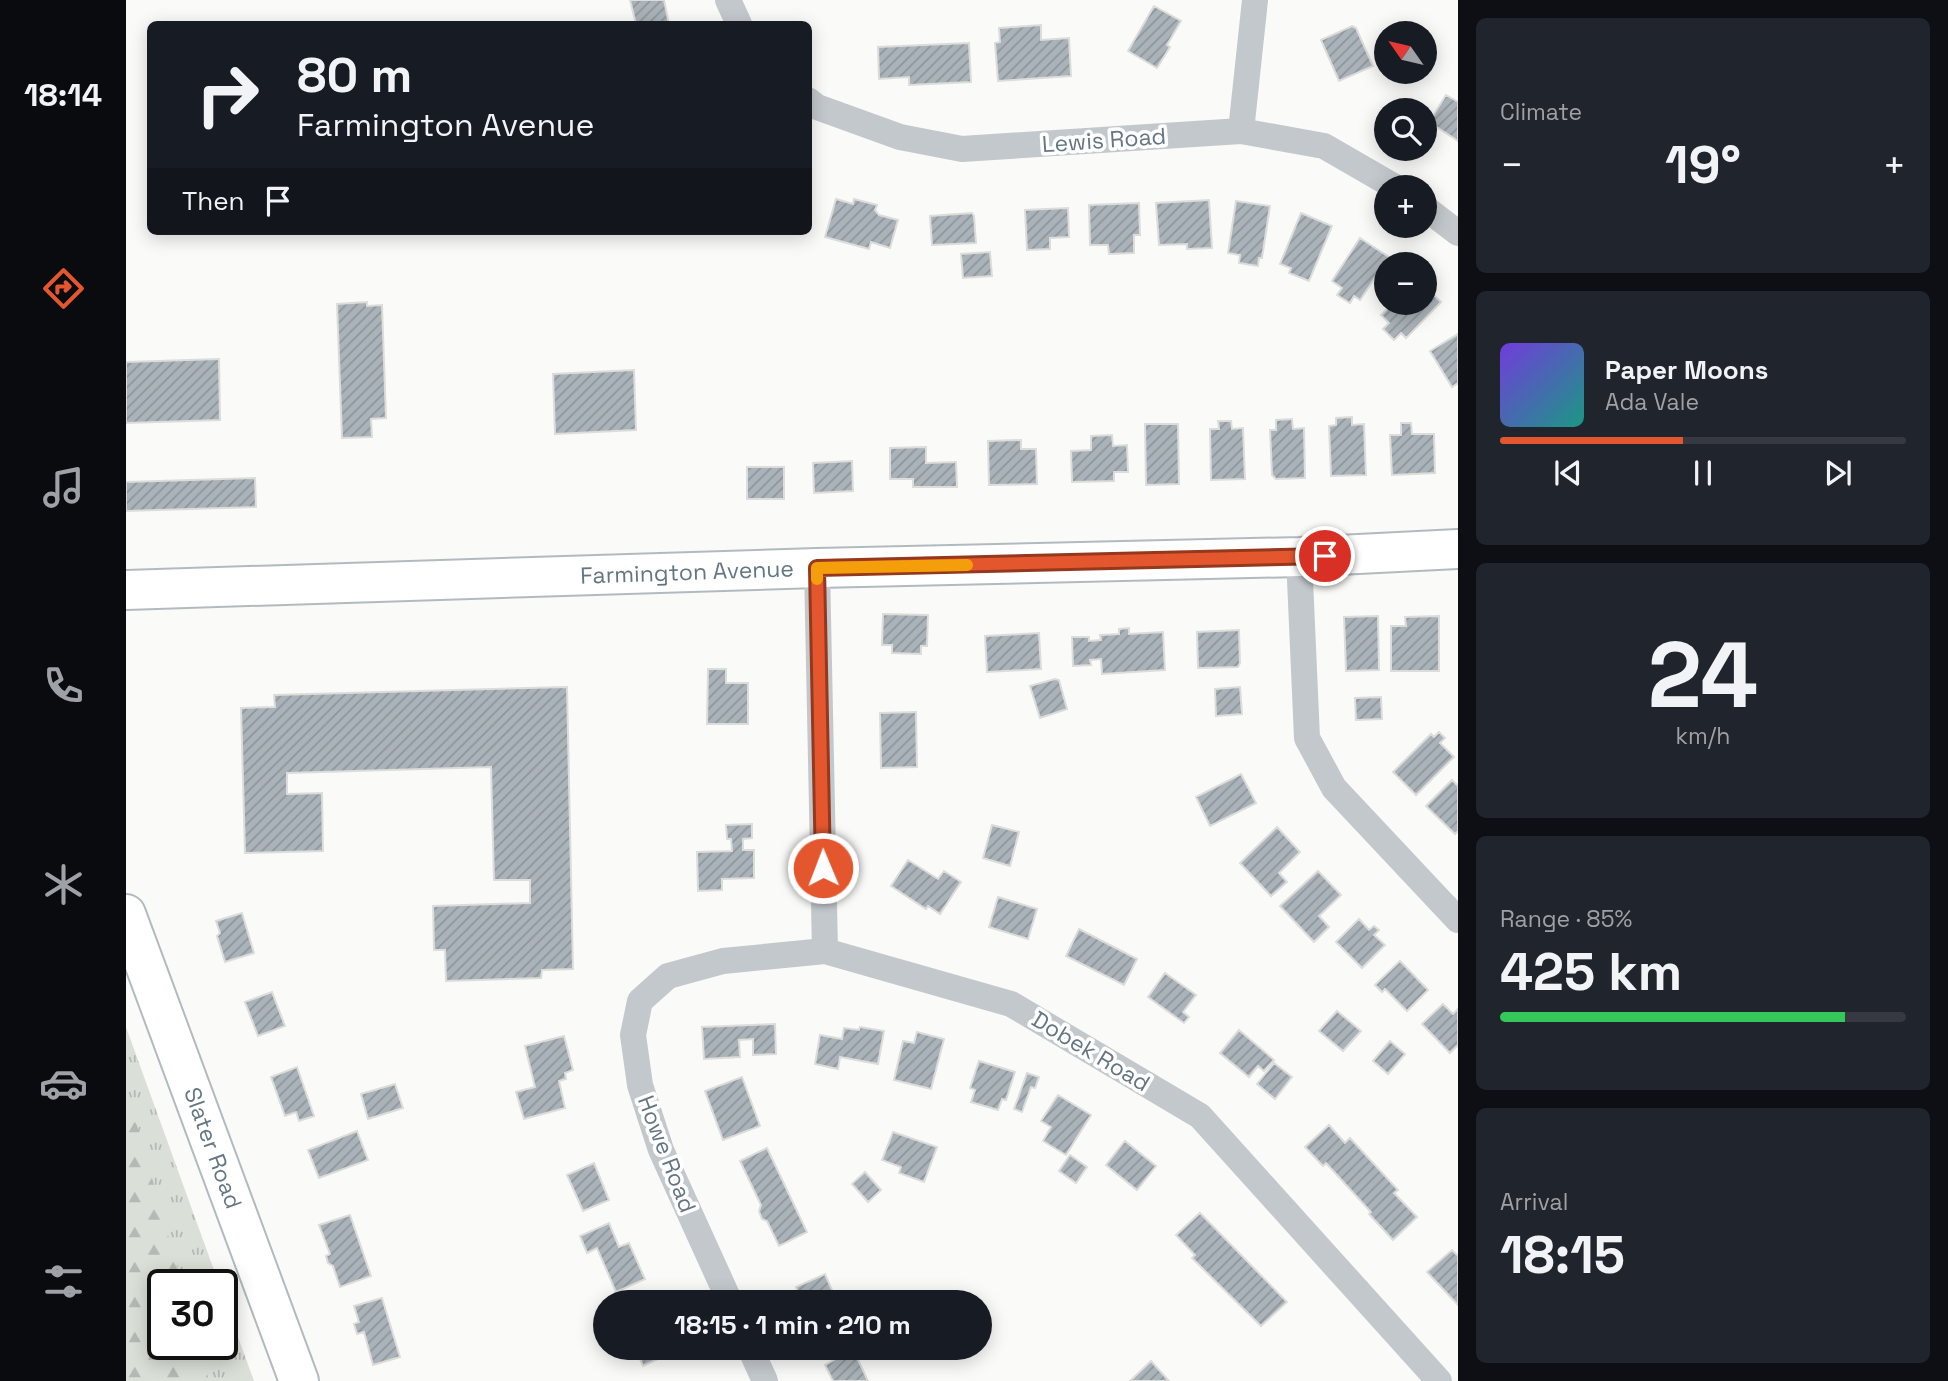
<!DOCTYPE html>
<meta charset="utf-8">
<style>
body{margin:0;font-family:"Space Grotesk",sans-serif;background:#20242c;color:#f1f3f6;height:100vh;display:flex;flex-direction:column;font-size:26px;white-space:nowrap}
*{box-sizing:border-box;margin:0}
p{font-size:23px;color:#9ea1a6}
.icon{flex:none;width:38px;height:38px;fill:none;stroke:currentColor;stroke-width:2;stroke-linecap:round;stroke-linejoin:round}
.map{position:relative;flex:1;overflow:hidden}
.side{display:flex;flex-direction:column;gap:18px;padding:18px;background:#0d0f14;width:490px}
.side>*{flex:none}
.banner{position:absolute;left:21px;top:21px;width:665px;height:214px;border-radius:10px;box-shadow:0 4px 18px #0003;background:#171b24;color:#f1f3f6;overflow:hidden}
.needle{width:46px;rotate:304deg}
.controls{position:absolute;left:1248px;top:21px;display:grid;gap:14px}
.controls a{display:grid;place-items:center;width:63px;height:63px;border-radius:50%;background:#171b24;box-shadow:0 4px 18px #0003;font-size:35px}
.speed{position:absolute;left:21px;top:1269px;display:flex;gap:14px;font-size:35px;font-weight:700;text-align:center}
.speed>*{display:grid;place-content:center;width:91px;height:91px;border-radius:50%;background:#171b24;box-shadow:0 4px 18px #0003;line-height:1}
.speed .limit{border:4px solid #111;border-radius:10px;background:#fff;color:#111}
.pin{position:absolute;display:grid;place-items:center;width:60px;height:60px;color:#fff;margin:-30px;border:4px solid #fff;border-radius:50%;box-shadow:0 2px 7px #0007}
.me{position:absolute;width:77px;margin:-38px;rotate:359deg;stroke-linejoin:round;filter:drop-shadow(0 0 5px #0008)}
.turn{display:flex;align-items:center;gap:24px;height:147px;padding:0 35px;font-size:32px}
.turn .icon{width:91px;height:91px;stroke-width:2.5}
.turn b{display:block;font-size:49px;line-height:60px}
.then{display:flex;align-items:center;height:66px;padding:0 35px;background:#0003;gap:14px;font-size:26px}
.big{font-size:52px;font-weight:800;line-height:1.1}
.side .tile{flex:1;display:flex;flex-direction:column;justify-content:center;gap:10px;min-width:0;padding:0 24px;border-radius:10px;background:#20242c}
.side .dial{align-items:center;gap:0}
.dial b{font-size:91px;line-height:1}
.song{display:flex;align-items:center;gap:21px}
.cover{width:84px;height:84px;border-radius:10px;background:linear-gradient(135deg,hsl(260 70% 55%),hsl(170 70% 35%))}
.played{height:7px;border-radius:4px;background:linear-gradient(90deg,#e4572e 45%,#363941 45%)}
.keys{display:flex;justify-content:space-around;direction:ltr}
.heat{display:flex;justify-content:space-between;align-items:center;font-size:38px;direction:ltr}
.charge{height:10px;border-radius:5px;background:linear-gradient(90deg,#34c759 85%,#363941 0)}
.trip{position:absolute;left:467px;top:1290px;width:399px;height:70px;border-radius:35px;background:#171b24;box-shadow:0 4px 18px #0003;font-weight:800;line-height:70px;text-align:center}
main{display:flex;flex:1;min-height:0}
.menu{display:flex;flex-direction:column;width:126px;justify-content:space-around;align-items:center;background:#090b0e;color:#9ea1a6}
.menu .icon{width:49px;height:49px}
.menu .selected{color:#e4572e}
.menu b{font-size:32px;color:#f1f3f6}
.map>svg:first-child{display:block}
.grass{fill:url(#grass-tufts)}
.forest{fill:url(#forest-firs)}
.building{fill:url(#building-hatch);stroke:#dcdcda;stroke-width:2}
.lines{fill:none;stroke-linecap:round;stroke-linejoin:round}
.secondary-casing{stroke:#b3babf;stroke-width:42}
.street{stroke:#c3c8cc;stroke-width:26}
.secondary{stroke:#fff;stroke-width:38}
.route-casing{stroke:#94391e;stroke-width:18}
.route{stroke:#e4572e;stroke-width:12}
.slow{stroke:#f59e0b;stroke-width:12}
.labels{text-anchor:middle;stroke-width:7;stroke-linejoin:round;paint-order:stroke}
.street-label{font-size:23px;fill:#657683;stroke:#fff}
</style>
<main>
<nav class="menu">
<b>18:14</b>
<svg class="icon selected" aria-label="directions" viewBox="0 0 24 24"><path d="M12 3l9 9-9 9-9-9zM9 14v-3h6M13 9l2 2-2 2"/></svg>
<svg class="icon" aria-label="music" viewBox="0 0 24 24"><path d="M9 18V5l10-2v13"/><circle cx="6" cy="18" r="3"/><circle cx="16" cy="16" r="3"/></svg>
<svg class="icon" aria-label="phone" viewBox="0 0 24 24"><path d="M5 4h4l2 5-3 2q2 4 5 5l2-3 5 2v4C11 20 4 13 5 4z"/></svg>
<svg class="icon" aria-label="climate" viewBox="0 0 24 24"><path d="M12 3v18M4 7l16 10M4 17L20 7"/></svg>
<svg class="icon" aria-label="car" viewBox="0 0 24 24"><path d="M5 17H2v-5l4-1 3-4h7l3 4 3 1v5h-3M9 17h6M6 11h13"/><circle cx="7" cy="17" r="2"/><circle cx="17" cy="17" r="2"/></svg>
<svg class="icon" aria-label="filters" viewBox="0 0 24 24"><path d="M4 7h16M4 17h16"/><circle cx="9" cy="7" r="2"/><circle cx="15" cy="17" r="2"/></svg>
</nav>
<div class="map">
<svg width="1332" height="1381" viewBox="0 0 1332 1381">
<defs>
<pattern id="grass-tufts" width="24" height="20" patternUnits="userSpaceOnUse" patternTransform="scale(1.75)"><rect width="24" height="20" fill="#dadfd7"/><path d="M3 7l-1-3M5 7V3M7 7l1-3M15 17l-1-3M17 17v-4M19 17l1-3" fill="none" stroke="#b4b9b4"/></pattern>
<pattern id="forest-firs" width="22" height="20" patternUnits="userSpaceOnUse" patternTransform="scale(1.75)"><rect width="22" height="20" fill="#dadfd7"/><path d="M5 1l3.5 6h-7zM16 11l3.5 6h-7z" fill="#b4b9b4"/></pattern>
<pattern id="building-hatch" width="6" height="6" patternUnits="userSpaceOnUse" patternTransform="scale(1.75)"><rect width="6" height="6" fill="#aab3b9"/><path d="M-1 1l2-2M0 6l6-6M5 7l2-2" fill="none" stroke="#8e969c"/></pattern>
</defs>
<rect width="100%" height="100%" fill="#fafaf8"/>
<path class="grass" d="M0,1027L93,1284H37V1344H96V1293L128,1381H0Z"/>
<path class="forest" d="M0,1086L56,1284H37V1344H73L83,1381H0Z"/>
<path class="building" d="M504,0H538L543,24H510Z
M1028,6L1055,21L1041,45L1044,47L1031,68L1002,51Z
M915,25V40L943,38L945,76L872,81L869,43L874,42L873,28Z
M1226,26L1230,28L1247,66L1213,81L1195,40Z
M843,43L845,82L783,85V77L753,79L752,47Z
M1320,95L1332,102V141L1303,122Z
M710,199L727,204L728,199L751,205L749,210L753,215L772,220L764,248L745,242L743,249L699,237Z
M1083,200L1086,248L1061,249V244L1033,245L1030,203Z
M1110,201L1144,206L1136,258H1133L1132,266L1113,263L1114,255L1102,253Z
M1013,203L1014,235H1008V253L983,254L982,245H964L963,205Z
M942,208L943,237L924,238V249L901,250L899,210Z
M846,213L848,216L850,243L806,245L804,216Z
M1175,213L1206,226L1183,281L1163,273L1165,268L1154,264Z
M1234,238L1263,257L1234,300L1228,296L1224,303L1211,295L1216,288L1206,281Z
M864,252L866,276L837,278L835,254Z
M1298,285L1315,302L1280,338L1275,333L1268,340L1257,329L1263,323L1255,315L1267,303H1298Z
M241,302V306L256,305L260,418L245,419L246,437L216,438L211,304Z
M1332,334V383L1326,387L1304,351Z
M93,359L94,420L0,423V362Z
M508,370L510,430L429,434L427,374Z
M1226,417V425L1238,424L1240,475L1205,476L1203,426L1210,425V418Z
M1166,419L1167,429L1178,428L1179,478L1150,479L1146,475L1144,430H1150V420Z
M1092,421H1105L1106,429L1117,428L1119,479L1085,480L1084,429H1093Z
M1275,423H1285L1286,434H1308L1309,473L1266,475L1264,435H1275Z
M1019,424H1052L1053,484L1020,485Z
M986,435L987,446L1001,445L1002,472H988V481L946,482L945,451L965,450V436Z
M895,440V449H910L911,484L863,485L862,441Z
M800,447V463L830,462L831,487H787V479H764V448Z
M726,461L727,491L688,493L687,463Z
M621,467H658V499H621Z
M129,478L130,507L0,511V482Z
M757,614L802,615L801,646H795V654L766,653V645H756Z
M1252,616L1253,670L1220,671L1218,617Z
M1313,616V671H1265V626H1280L1279,617Z
M1003,628V634L1037,632L1039,670L976,674L975,659L964,660L965,665L947,666L946,637H963V641L975,640L974,635L993,634V629Z
M1113,630L1114,663L1112,667L1072,668L1071,632Z
M913,633L915,669L861,672L859,636Z
M582,669H600V683H622V724H581Z
M929,679L933,680L941,709L914,718L904,686Z
M441,687L447,969L416,970L415,978L320,981L319,950H308L307,906L404,903V880H368L365,767L161,773V794L196,793L197,851L119,853L115,708L149,707L148,695Z
M1114,687L1116,714L1090,716L1089,689Z
M1255,697L1256,719L1230,720L1229,698Z
M790,712L791,767L755,768L754,713Z
M1313,732L1319,738L1314,743L1328,757L1290,795L1267,772L1305,734L1308,737Z
M1115,774L1130,803L1084,826L1070,797Z
M1326,780L1332,786V831L1329,834L1300,806Z
M626,824V838L617,839V850H628V878L596,879V890L572,891L571,852L606,851L605,839H601L600,825Z
M866,825L893,832L884,866L857,858Z
M1151,827L1174,852L1153,873L1161,882L1145,896L1114,863Z
M782,860L812,879L818,871L835,882L814,914L802,906L800,909L765,886Z
M1192,871L1215,895L1193,916L1203,927L1188,942L1154,906Z
M872,897L911,909L902,939L863,927Z
M116,913L128,953L99,962L91,936L94,933L90,921Z
M1233,919L1243,930L1248,926L1253,930L1248,935L1259,945L1236,968L1210,942Z
M953,929L1011,959L998,985L940,956Z
M1274,961L1302,990L1281,1011L1259,989L1256,992L1249,985Z
M1039,973L1070,995L1057,1012L1063,1017L1058,1023L1022,997Z
M146,992L159,1026L132,1036L119,1002Z
M1317,1004L1327,1014L1332,1009V1045L1324,1053L1296,1024Z
M1211,1011L1235,1031L1217,1051L1193,1031Z
M649,1024L650,1054L627,1055V1039L613,1040L614,1057L578,1059L576,1027Z
M734,1027L758,1031L752,1064L714,1057L712,1069L689,1064L694,1035L716,1039L718,1028L733,1030Z
M1113,1030L1148,1060L1138,1071L1132,1066L1123,1077L1094,1053Z
M791,1032L818,1039L805,1089L768,1080L777,1041L788,1043Z
M438,1036L447,1070L439,1073L440,1079L433,1081L439,1108L398,1119L390,1092L409,1087L399,1046Z
M1264,1041L1279,1054L1262,1074L1247,1061Z
M853,1061L889,1072L880,1100L876,1099L872,1110L845,1102L849,1090L844,1088Z
M1148,1063L1166,1077L1149,1099L1131,1084Z
M171,1067L188,1116L173,1121L170,1112L159,1116L145,1077Z
M901,1073L913,1077L909,1088L905,1087L896,1112L888,1109Z
M616,1077L634,1126L597,1140L579,1091Z
M269,1084L277,1108L242,1119L235,1094Z
M932,1095L965,1115L940,1155L917,1141L925,1127L915,1121Z
M1203,1125L1219,1143L1224,1138L1272,1190L1268,1193L1291,1217L1267,1240L1243,1214L1245,1212L1200,1163L1197,1166L1179,1147Z
M231,1131L242,1160L193,1178L182,1150Z
M767,1132L811,1147L798,1182L773,1173L775,1167L756,1160Z
M999,1141L1030,1166L1011,1190L980,1165Z
M641,1148L681,1232L653,1246L641,1221L636,1219L633,1211L635,1205L614,1161Z
M944,1155L961,1167L950,1183L933,1171Z
M468,1163L483,1200L457,1211L441,1175Z
M739,1172L755,1190L742,1202L726,1184Z
M1074,1213L1161,1302L1135,1326L1066,1258L1069,1255L1050,1235Z
M224,1215L245,1276L214,1287L207,1266L202,1263L200,1256L204,1254L193,1225Z
M483,1223L493,1247L503,1243L519,1279L490,1292L471,1248L461,1253L454,1236Z
M1326,1250L1332,1256V1305L1301,1272Z
M699,1274L711,1302H676L670,1287Z
M256,1298L274,1357L247,1365L238,1332L231,1334L228,1324L233,1322L228,1306Z
M509,1348H543L545,1353L517,1366Z
M702,1348H736L729,1353L742,1381H707L699,1365L708,1360Z
M1025,1361L1043,1381H1004Z"/>
<g class="lines">
<g class="secondary-casing">
<path id="secondary" d="M0,590L691,568L1173,557L1332,549
M0,914L173,1381"/>
</g>
<path class="street" d="M602,0L613,24
M682,100L691,107L774,137L836,149L1115,131L1198,146L1269,187
M1115,131L1129,0
M1298,207L1332,233
M1173,557L1181,738L1208,788L1332,920
M691,568L699,951
M604,1302L535,1150L514,1085L507,1035L514,1001L542,976L597,961L699,951L885,1004L1074,1116L1313,1381
M624,1348L639,1381"/>
<use href="#secondary" class="secondary"/>
</g>
<g class="lines">
<g class="route-casing">
<path id="route" d="M697,868L691,568L1199,556"/>
</g>
<use href="#route" class="route"/>
<path class="slow" d="M691,579V568L841,565"/>
</g>
<g class="labels">
<g class="street-label">
<text transform="translate(978 140) rotate(-4)" y="8">Lewis Road</text>
<text transform="translate(561 572) rotate(-2)" y="8">Farmington Avenue</text>
<text transform="translate(965 1051) rotate(31)" y="8">Dobek Road</text>
<text transform="translate(87 1148) rotate(70)" y="8">Slater Road</text>
<text transform="translate(541 1154) rotate(69)" y="8">Howe Road</text>
</g>
</g>
</svg>
<div class="controls">
<a><svg class="needle" viewBox="-14 -14 28 28"><path d="M0-13l5 13h-10z" fill="#e53935"/><path d="M0 13l5-13h-10z" fill="#9ea1a6"/></svg></a>
<a><svg class="icon" aria-label="search" viewBox="0 0 24 24"><circle cx="10" cy="10" r="6"/><path d="M15 15l6 6"/></svg></a>
<a>+</a>
<a>−</a>
</div>
<div class="speed"><div class="limit">30</div></div>
<div class="pin" style="left:1199px;top:556px;background:#d93025"><svg class="icon" aria-label="arrive" viewBox="0 0 24 24"><path d="M6 21V4h12l-3 4 3 4H6"/></svg></div>
<svg class="me" style="left:697px;top:868px" viewBox="-20 -20 40 40"><circle r="17" fill="#e4572e" stroke="#fff" stroke-width="3"/><path d="M0-11L8 9 0 5-8 9z" fill="#fff"/></svg>
<div class="trip">18:15 · 1 min · 210 m</div>
<div class="banner">
<div class="turn"><svg class="icon" aria-label="right" viewBox="0 0 24 24"><path d="M7 20v-9h11M14 6l5 5-5 5"/></svg><div><b>80 m</b>Farmington Avenue</div></div>
<div class="then">Then<svg class="icon" aria-label="arrive" viewBox="0 0 24 24"><path d="M6 21V4h12l-3 4 3 4H6"/></svg></div>
</div>
</div>
<section class="side">
<div class="tile"><p>Climate</p>
<div class="heat"><a>−</a><b class="big">19°</b><a>+</a></div>
</div>
<div class="tile">
<div class="song"><i class="cover"></i><div><b>Paper Moons</b><p>Ada Vale</p></div></div>
<div class="played"></div>
<div class="keys"><svg class="icon" aria-label="previous" viewBox="0 0 24 24"><path d="M18 5L8 12l10 7zM5 5v14"/></svg><svg class="icon" aria-label="pause" viewBox="0 0 24 24"><path d="M8 5v14M16 5v14"/></svg><svg class="icon" aria-label="next" viewBox="0 0 24 24"><path d="M6 5l10 7-10 7zM19 5v14"/></svg></div>
</div>
<div class="tile dial"><b>24</b><p>km/h</p></div>
<div class="tile"><p>Range · 85%</p><b class="big">425 km</b><div class="charge"></div></div>
<div class="tile"><p>Arrival</p><b class="big">18:15</b></div>
</section>
</main>
